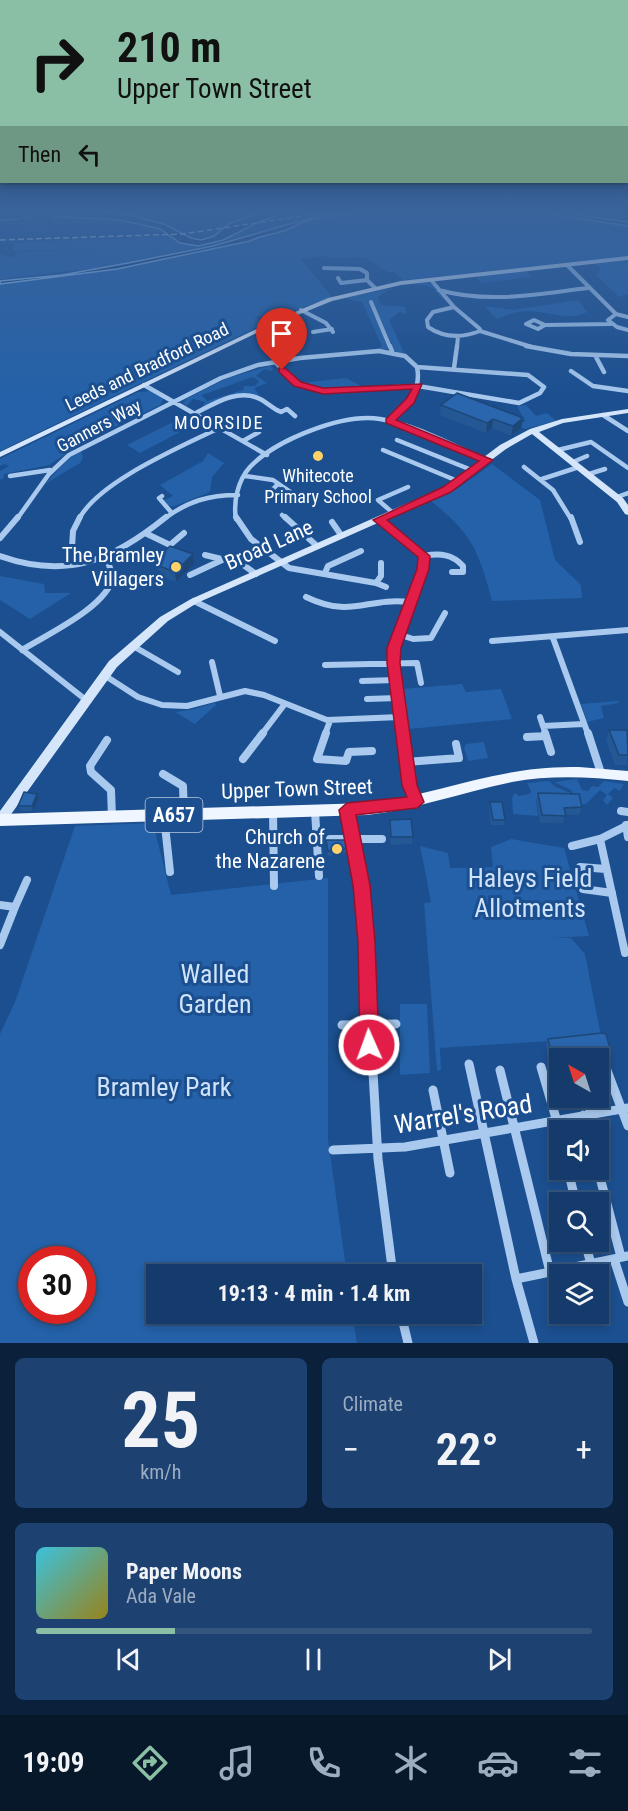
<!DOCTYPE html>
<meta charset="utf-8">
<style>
body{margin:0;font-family:"Roboto Condensed",sans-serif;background:#1d4271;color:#f1f3f6;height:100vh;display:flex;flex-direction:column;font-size:22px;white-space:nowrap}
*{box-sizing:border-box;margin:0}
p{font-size:20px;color:#9dadc1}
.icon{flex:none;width:33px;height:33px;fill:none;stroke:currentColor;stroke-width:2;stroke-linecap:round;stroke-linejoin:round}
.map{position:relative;height:1343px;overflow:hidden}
.drawer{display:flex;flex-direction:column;gap:15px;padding:15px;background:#0b203b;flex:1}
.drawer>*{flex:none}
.hud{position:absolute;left:0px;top:0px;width:628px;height:183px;box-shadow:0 3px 9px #0003,0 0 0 2px #33557e;background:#8abfa5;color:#111;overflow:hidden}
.needle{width:39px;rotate:321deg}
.controls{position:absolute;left:549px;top:1048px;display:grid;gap:12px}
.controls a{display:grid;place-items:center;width:60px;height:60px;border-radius:0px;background:#143b6b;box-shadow:0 3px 9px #0003,0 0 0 2px #33557e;font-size:30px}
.speed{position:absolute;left:18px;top:1246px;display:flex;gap:12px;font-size:30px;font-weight:700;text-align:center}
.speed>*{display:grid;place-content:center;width:78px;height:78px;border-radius:50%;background:#143b6b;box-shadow:0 3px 9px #0003,0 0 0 2px #33557e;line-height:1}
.speed .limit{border:9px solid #d22;background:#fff;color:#111}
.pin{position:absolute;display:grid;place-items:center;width:51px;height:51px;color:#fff;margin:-62px -26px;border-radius:50% 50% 50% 0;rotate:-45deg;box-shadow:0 0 6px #0007}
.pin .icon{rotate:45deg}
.me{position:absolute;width:66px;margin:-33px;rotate:358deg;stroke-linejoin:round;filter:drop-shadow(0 0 4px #0008)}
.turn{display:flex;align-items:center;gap:21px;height:126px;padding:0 18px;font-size:27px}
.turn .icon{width:78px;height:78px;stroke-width:2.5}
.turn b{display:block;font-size:42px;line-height:51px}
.then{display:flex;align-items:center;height:57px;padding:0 18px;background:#0003;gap:12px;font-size:22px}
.big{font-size:45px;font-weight:700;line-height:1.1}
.drawer .tile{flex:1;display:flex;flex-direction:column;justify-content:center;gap:9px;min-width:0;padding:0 21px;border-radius:9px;background:#1d4271}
.drawer .dial{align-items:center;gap:0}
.dial b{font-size:78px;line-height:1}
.song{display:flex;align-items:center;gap:18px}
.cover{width:72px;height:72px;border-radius:9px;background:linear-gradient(135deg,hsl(190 70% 55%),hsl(50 70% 35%))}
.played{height:6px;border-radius:3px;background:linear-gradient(90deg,#8abfa5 25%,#33557e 25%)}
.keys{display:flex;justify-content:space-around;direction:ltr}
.heat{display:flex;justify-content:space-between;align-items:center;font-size:33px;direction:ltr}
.drawer .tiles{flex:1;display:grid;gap:15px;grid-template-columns:1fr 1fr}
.tile:last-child{grid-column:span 2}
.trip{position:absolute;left:146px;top:1264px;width:336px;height:60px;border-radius:0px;background:#143b6b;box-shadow:0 3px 9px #0003,0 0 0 2px #33557e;font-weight:700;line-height:60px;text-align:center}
.tabs{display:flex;height:96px;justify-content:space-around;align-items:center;background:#08182b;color:#9dadc1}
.tabs .icon{width:42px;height:42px}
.tabs .selected{color:#8abfa5}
.tabs b{font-size:27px;color:#f1f3f6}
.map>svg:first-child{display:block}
.green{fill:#2461a8;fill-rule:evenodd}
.water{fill:#123a6d;stroke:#9cc4f0;stroke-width:1.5}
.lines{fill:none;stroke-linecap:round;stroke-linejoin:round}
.street-far4{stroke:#a9c9ee;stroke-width:4}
.street-far3{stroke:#a9c9ee;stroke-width:4.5}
.street-far2{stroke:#a9c9ee;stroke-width:6}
.street-far1{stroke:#a9c9ee;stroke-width:8}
.street{stroke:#a9c9ee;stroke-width:9}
.secondary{fill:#d6e6fa;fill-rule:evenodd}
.primary{fill:#f0f6ff;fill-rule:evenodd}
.rail{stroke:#fff;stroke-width:1.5;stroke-dasharray:6 3;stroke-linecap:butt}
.wall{fill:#245895}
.shaded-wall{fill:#1d4779}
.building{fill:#2a66ad;stroke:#1d4779;stroke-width:1.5}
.route{fill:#e11d48;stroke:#92132f;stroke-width:1.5}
.poi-dot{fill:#ffd166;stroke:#1b4f8f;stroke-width:2}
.labels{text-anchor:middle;stroke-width:6;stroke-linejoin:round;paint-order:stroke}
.far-street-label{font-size:18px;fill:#fff;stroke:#1b4f8f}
.far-neighbourhood-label{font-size:18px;letter-spacing:1.5px;fill:#fff;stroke:#1b4f8f}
.far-poi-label{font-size:18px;fill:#fff;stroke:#1b4f8f}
.shield{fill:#1b4f8f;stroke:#bbcadd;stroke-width:1.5}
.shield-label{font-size:20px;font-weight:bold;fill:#fff}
.street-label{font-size:21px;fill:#fff;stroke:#1b4f8f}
.poi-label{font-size:21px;fill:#fff;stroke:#1b4f8f;text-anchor:end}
.near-park-label{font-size:26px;fill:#cfe3fa;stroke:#1b4f8f}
.near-street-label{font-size:26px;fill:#fff;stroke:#1b4f8f}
</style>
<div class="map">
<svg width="628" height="1343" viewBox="0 0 628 1343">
<rect width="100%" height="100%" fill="#1b4f8f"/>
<path class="green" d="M428,210L524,211L628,226V256L403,280L394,272H388L365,257L327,258L325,256L301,259L332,297L283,315L274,311L257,318L266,323L0,451V284L117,269L250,241C259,236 270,235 281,232C288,229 295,225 302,223C337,210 390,213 428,210Z
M242,231L251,233L210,245L96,268L0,279V254L12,258L18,252L99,249L13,251V243L167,236C199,252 210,246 242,231Z
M628,261V294L619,297L597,276L600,268L595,264Z
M526,271L531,277L481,283L476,276Z
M425,282L431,284L446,301C439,298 438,292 432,288C420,280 386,287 378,298L381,305L405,307L407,314L399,312L389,320L405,355L395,351L372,302H369L389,347L387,349L377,350L382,346L362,302L343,298Z
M579,300L587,312C571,322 547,311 529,311C517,311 508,314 497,319L484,306L513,310Z
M270,366L273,368L272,371L264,369L256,376L267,383L254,388L260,396L241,395L201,409L205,402L193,399L187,406L183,403L186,399L228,378ZM253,377L259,381L255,386H244L243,390L207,401L202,395Z
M346,378L361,386L324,389L302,383Z
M151,391L164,398L160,405L84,442L49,465L4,474V478L0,480V471L9,466L5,464L0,466V459L138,392Z
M526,405L536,416L547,413L556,421L525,429L517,426L525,421L517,406Z
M173,422L186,429L140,453L127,445Z
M81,451L83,458L80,463L45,484L72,455Z
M208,453L224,463L212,477L210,492L175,506H169L164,500L173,496L160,485L203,461Z
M492,464L540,500L555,560L581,585L582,598L492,601C479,551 472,534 431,501L457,489Z
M0,576L44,584L45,593H71L30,619L0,600Z
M462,684L466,692L501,689L512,719L409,729L402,689Z
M618,701L619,703L601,706L604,718L587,722L581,704Z
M214,703L217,704L195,724L175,712L194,709Z
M484,742L488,758L468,761L464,748L466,744Z
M577,779L582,790L588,791L592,786L598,787L604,781L624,784L620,791L614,788L608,794L613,798L607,805L603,800L607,795L600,790L586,804L579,805L571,790L554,782Z
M549,781L556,787L571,793H565L566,798L536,800L538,816L513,814L512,798L515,793L519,796L529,794L531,791L527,783Z
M153,823L171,895L328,878V1139L347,1275H156V1314H352L357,1343H0V1034L15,1002L75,826ZM32,1260H82V1311H32Z
M511,839L564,848L589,936L552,938H571L585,954L602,1041L598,1038L440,1048L441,1070L437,1071L424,903L431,902L420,846L448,853L450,868L493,867L491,847Z
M400,1004H427L430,1073L400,1075Z"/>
<path class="water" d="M270,210H295L263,220L223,240L198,246L180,243L160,229L121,220L67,217L0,220V214L83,211L129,215L164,224L191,238L201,240L214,236L230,223Z
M394,210H447C416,211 325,211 301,223C294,226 288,230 280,232C270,235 259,236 250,241L117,269L0,284V281L62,275L128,263L213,246L324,214Z
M501,210H542L628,222V226L544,213Z"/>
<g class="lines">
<path class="street-far4" d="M567,265L616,314
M324,268L360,269L367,273V280L375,288
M338,278L341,283L367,280
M431,280L454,307
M439,290C488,304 538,294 588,288
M371,302L390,347
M454,307L480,329V331C462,338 444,338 428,327L427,320L433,312Z
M301,310L326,323L333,332
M628,317L616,314L608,320L617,327L628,330
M534,320L545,325L538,329L526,324Z
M545,325L611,324
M480,331L532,347
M313,332L332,329
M457,347L458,336"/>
<path class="street-far3" d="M390,346L392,351
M526,346L571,354L628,356
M596,357L604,372
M275,362L297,384L323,391L418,386L519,403L540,393L544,387L528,375L417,367
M454,368L457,346
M571,371L593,386L628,391
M144,385L267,455
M196,413C215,403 239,388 260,399C268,403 273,409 281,412L287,409L295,416
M603,415L628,431
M397,440L474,471
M243,441L259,432
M383,450L460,482
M558,450L591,442L628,468
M573,462L587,456
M524,467L553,490L571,519
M589,474L605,469
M10,476L50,470
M245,476L273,480L295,495
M542,479L579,467
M271,491L278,484
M162,496L159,498L171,512
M617,497L628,493
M393,513L378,500L408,487
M282,515L286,519
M17,519L49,474L69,455L221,378L258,365L300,358L379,351L405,356L417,367C422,391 407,405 390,421
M79,519C99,481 181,447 219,428
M164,519C188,501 209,495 238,495
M236,519C233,502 238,480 250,467C275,440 343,413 380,419C417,425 453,446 487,460"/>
<path class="street-far2" d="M236,517L251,539L289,568L376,583L381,576V563
M285,517L317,546
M571,517L580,542
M378,520L424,556L423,569L394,648L393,664L402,734
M332,522L341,535
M145,533L170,545L184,533
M0,538L18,517
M205,555L242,564L256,574
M0,556C68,580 113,560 166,517
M424,556C440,553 452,554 463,566V572H452
M71,564L73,531L80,517
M325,573L328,566L361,551
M190,575L222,560
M376,583L386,587
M306,597C352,619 366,597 410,602
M194,601L275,641
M0,632L86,700
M398,634L413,639L431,638L445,613
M553,638L588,734
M492,641L628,630
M133,646L178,672
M22,650C46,635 109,606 113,576L106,557
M212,662L220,696
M325,665L417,663L421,683
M104,675L138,697L162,705L187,706L245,691L264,695L327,720L400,717
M362,681L396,680
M367,699L398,698
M540,717L543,726
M262,734L284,705
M325,734L330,721
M546,734L543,726L584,724"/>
<path class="street-far1" d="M326,733L317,759L346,761L349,752L372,751
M402,733L409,785L416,802
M545,733L551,752
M588,733L601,773
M527,737L546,736
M107,740L90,766L91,772L111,790L112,817
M243,759L263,733
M406,762L459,758L456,744
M163,774L183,786L184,815
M347,810L363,926L369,1005
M273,811L274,886
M315,811L319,876
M621,811L628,812
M164,816L170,872
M626,825L628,837
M330,839H382
M600,839L625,953
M572,846L600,839L628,825
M580,867L606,869
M583,889L612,893
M0,905L15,907L0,945
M15,907L27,880"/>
<path class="street" d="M369,1003L378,1159L393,1275
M342,1025L396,1024
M603,1060L628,1126
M469,1064L516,1279L534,1343
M541,1067L560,1132
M500,1070L550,1272
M433,1090L450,1173
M586,1098L591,1114
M583,1115L587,1131
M333,1150L405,1147L628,1108
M568,1170L576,1203
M598,1170L621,1257
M585,1242L591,1264
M614,1259L628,1302
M516,1279L628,1256
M401,1314L408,1343
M360,1316L366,1314"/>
<path class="secondary" d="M628,256V260L401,285L332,301L273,325L0,457V452L269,323L328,298L401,281Z
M628,409V413L563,423L539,432L623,498L628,505V515L625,514L617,502L532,434L506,449L450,491L197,603L168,621L117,667L4,824L0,825V811L109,661L160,617L191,599L444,487L500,445L530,429L562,419Z"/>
<path class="primary" d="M579,767L628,771V781C590,777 550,775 512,782C463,792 417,809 367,815L0,826V814L367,803C417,798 464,780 514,772C535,768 557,767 579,767Z"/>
<path class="rail" d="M0,240L183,234L341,210"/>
</g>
<path class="wall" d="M24,210L52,221L50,231L23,232L20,220Z
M441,405L523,418L521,428L511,436L492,428L486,433L440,415Z
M155,560L194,564L176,582L160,576V571L157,570Z
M609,730L628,732L627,765H615L606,740Z
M538,793L582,807L579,815H565L563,823H540L536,800Z
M37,794L39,799L33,811H20L18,806Z
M490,802L505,820L504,825H491L489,807Z
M390,820L413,837L412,844L391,845L389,827Z
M326,840L347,848V853L328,856L326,845Z
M548,1039L610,1048L607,1055L581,1059H576L575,1055L549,1057L546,1045Z"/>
<path class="shaded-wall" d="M50,210L52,221L50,231L47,219Z
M523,418L521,428L511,436L513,426Z
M493,419L492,428L486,433L487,423Z
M193,554L194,564L176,582L175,572Z
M37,794L39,799L33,811L32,806Z"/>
<path class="building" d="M24,210H50L47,219L20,220Z
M457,393L523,418L513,426L493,419L487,423L441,405Z
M170,546L193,554L175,572L159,566L162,563L155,560Z
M609,730H627L628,755H619Z
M24,792L37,794L32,806H18Z
M538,793L579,794L582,807L564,808L566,816L542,815Z
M490,802H502L505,820H493Z
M411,819L413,837H391L390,820Z
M326,840H346L347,848L328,851Z
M602,1033L606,1034L610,1048L579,1054L578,1049L551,1051L548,1039Z"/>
<linearGradient id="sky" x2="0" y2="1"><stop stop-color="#0f2b4f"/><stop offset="0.53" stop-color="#39639b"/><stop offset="1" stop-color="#39639b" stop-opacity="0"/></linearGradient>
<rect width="628" height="398" fill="url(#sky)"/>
<path class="route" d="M279,368H285L301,382L323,388L422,384L414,403L396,420L493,460L451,492L387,520L430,556L429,569L401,648L400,663L417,785L424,802L417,808L356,815L370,885L375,942L379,1045L376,1051L369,1054L363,1051L360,1045L358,942L353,885L339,810L347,803L407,797L402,785L387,663V648L417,569L418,557L373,520L443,487L479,461L386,423V419L406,399L412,389L323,394L294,386L279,372Z"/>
<g class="poi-dot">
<circle cx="318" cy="456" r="6"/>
<circle cx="176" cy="567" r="6"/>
<circle cx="337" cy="849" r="6"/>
</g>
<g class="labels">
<g class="far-street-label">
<text transform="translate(147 367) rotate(-26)" y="6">Leeds and Bradford Road</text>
<text transform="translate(99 426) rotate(-28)" y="6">Ganners Way</text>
</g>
<g class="far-neighbourhood-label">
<text x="219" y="429">MOORSIDE</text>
</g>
<g class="far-poi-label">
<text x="318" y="482">Whitecote<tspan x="318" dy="21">Primary School</tspan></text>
</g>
<rect class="shield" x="145.5" y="798" width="57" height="34" rx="4.5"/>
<g class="shield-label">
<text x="174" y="822">A657</text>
</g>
<g class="street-label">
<text transform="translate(269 545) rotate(-24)" y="7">Broad Lane</text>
<text transform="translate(297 789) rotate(-2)" y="7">Upper Town Street</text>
</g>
<g class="poi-label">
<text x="164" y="562">The Bramley<tspan x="164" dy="24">Villagers</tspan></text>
<text x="325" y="844">Church of<tspan x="325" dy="24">the Nazarene</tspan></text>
</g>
<g class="near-park-label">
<text x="530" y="887">Haleys Field<tspan x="530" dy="30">Allotments</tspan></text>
<text x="215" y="983">Walled<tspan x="215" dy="30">Garden</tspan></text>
<text x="164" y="1096">Bramley Park</text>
</g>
<g class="near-street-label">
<text transform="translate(463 1114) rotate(-9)" y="9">Warrel's Road</text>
</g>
</g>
</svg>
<div class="controls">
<a><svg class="needle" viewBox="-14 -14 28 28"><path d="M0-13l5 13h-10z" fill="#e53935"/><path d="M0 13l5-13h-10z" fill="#9dadc1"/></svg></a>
<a><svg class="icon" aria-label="sound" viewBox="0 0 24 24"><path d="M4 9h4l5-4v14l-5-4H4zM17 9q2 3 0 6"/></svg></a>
<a><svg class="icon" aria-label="search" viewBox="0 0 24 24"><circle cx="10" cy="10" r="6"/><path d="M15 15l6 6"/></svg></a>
<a><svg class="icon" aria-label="layers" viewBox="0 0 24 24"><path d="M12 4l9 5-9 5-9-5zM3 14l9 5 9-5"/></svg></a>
</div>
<div class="speed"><div class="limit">30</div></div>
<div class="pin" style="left:282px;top:370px;background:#d93025"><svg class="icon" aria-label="arrive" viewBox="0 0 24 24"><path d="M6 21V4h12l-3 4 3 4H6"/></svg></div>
<svg class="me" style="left:369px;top:1045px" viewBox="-20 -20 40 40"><circle r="17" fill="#e11d48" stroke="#fff" stroke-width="3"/><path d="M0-11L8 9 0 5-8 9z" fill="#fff"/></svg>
<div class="trip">19:13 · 4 min · 1.4 km</div>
<div class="hud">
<div class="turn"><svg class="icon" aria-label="right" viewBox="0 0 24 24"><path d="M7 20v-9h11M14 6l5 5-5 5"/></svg><div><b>210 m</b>Upper Town Street</div></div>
<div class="then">Then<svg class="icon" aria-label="left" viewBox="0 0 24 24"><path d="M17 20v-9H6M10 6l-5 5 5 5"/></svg></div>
</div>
</div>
<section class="drawer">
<div class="tiles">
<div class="tile dial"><b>25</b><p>km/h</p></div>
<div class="tile"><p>Climate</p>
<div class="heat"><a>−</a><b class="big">22°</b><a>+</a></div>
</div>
<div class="tile">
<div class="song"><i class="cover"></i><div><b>Paper Moons</b><p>Ada Vale</p></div></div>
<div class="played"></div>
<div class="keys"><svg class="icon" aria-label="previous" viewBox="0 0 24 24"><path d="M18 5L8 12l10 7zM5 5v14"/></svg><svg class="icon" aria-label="pause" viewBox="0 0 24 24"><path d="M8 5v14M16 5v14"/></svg><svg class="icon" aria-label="next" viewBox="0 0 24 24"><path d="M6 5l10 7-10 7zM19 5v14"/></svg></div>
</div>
</div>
</section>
<nav class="tabs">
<b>19:09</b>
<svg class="icon selected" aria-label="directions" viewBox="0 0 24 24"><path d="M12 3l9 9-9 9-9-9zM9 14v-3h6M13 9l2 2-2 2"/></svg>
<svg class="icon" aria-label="music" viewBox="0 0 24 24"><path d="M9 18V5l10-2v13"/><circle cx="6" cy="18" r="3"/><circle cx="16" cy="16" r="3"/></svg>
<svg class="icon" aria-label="phone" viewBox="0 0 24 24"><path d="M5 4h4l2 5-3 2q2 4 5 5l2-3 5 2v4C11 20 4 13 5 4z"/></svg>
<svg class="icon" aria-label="climate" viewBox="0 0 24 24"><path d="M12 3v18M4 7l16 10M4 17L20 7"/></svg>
<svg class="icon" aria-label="car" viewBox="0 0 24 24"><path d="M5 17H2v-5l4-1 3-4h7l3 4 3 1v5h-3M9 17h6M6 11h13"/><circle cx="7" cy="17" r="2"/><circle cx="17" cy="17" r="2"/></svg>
<svg class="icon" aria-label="filters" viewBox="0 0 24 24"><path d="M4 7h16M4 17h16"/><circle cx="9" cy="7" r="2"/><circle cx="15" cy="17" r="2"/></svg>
</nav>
